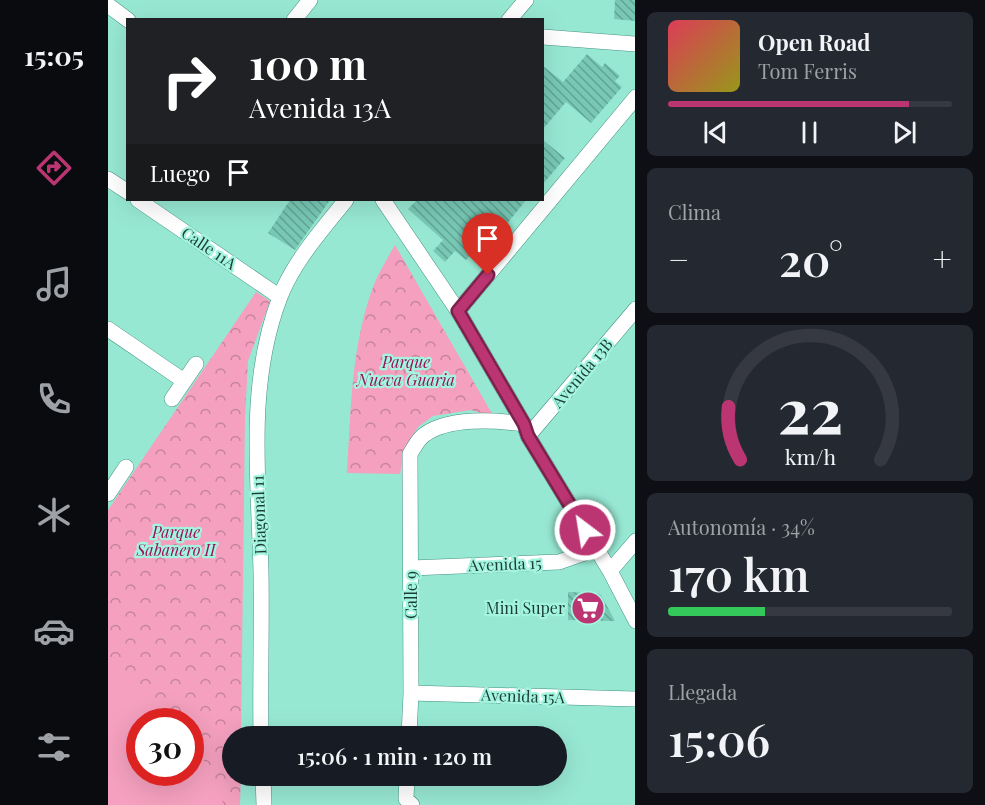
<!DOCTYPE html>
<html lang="es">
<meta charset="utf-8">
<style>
body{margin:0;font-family:"Playfair Display",serif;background:#242831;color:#f1f3f6;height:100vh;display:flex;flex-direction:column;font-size:22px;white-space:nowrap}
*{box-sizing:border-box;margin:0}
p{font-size:20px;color:#9ea1a6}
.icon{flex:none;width:33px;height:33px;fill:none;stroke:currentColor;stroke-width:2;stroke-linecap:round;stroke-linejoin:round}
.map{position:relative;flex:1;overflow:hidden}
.panel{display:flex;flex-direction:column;gap:12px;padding:12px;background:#0d0f14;width:350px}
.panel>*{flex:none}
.guide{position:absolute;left:18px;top:18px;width:418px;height:183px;border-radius:0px;box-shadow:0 6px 24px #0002;background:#202124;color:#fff;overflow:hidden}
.speed{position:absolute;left:18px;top:708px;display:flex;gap:12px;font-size:30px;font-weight:700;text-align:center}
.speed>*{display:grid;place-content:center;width:78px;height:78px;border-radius:50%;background:#171b24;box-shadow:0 6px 24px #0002;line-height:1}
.speed .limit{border:9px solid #d22;background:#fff;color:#111}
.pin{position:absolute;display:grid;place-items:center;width:51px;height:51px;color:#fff;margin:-62px -26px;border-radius:50% 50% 50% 0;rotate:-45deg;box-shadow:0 0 6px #0007}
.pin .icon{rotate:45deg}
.me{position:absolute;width:66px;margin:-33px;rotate:329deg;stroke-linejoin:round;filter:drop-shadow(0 0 4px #0008)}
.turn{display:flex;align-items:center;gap:21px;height:126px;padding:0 24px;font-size:27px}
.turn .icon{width:78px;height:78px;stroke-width:2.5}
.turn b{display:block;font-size:42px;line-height:51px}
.then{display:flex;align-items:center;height:57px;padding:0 24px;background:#0003;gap:12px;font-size:22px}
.big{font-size:45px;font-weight:600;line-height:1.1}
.panel .card{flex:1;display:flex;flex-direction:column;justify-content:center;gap:9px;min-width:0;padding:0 21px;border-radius:9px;background:#242831}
.panel .dial{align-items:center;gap:0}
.dial svg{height:156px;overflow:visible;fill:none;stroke:#363941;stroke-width:7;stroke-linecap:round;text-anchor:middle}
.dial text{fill:#f1f3f6;stroke:none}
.song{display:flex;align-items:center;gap:18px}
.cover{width:72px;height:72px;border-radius:9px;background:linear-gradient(135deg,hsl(350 70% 55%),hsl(60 70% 35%))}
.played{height:6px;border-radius:3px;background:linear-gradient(90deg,#bc3573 85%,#363941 85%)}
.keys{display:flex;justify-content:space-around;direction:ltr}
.heat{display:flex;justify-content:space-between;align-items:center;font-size:33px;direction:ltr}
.charge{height:9px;border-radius:4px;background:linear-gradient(90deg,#34c759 34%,#363941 0)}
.trip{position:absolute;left:114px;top:726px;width:345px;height:60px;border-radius:30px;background:#171b24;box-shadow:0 6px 24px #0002;font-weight:600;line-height:60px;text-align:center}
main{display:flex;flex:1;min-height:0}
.tabs{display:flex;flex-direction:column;width:108px;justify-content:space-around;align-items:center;background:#090b0e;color:#9ea1a6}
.tabs .icon{width:42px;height:42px}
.tabs .on{color:#bc3573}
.tabs b{font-size:27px;color:#f1f3f6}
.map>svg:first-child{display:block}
.park{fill:url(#park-crowns);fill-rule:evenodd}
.pitch{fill:#f4a0be}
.building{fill:url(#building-back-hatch)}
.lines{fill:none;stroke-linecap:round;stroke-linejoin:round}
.minor-casing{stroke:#429381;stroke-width:16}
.minor{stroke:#fff;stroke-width:15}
.route-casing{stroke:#7a224b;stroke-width:15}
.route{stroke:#bc3573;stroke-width:10}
.labels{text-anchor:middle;stroke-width:4.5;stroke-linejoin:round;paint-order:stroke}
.street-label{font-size:16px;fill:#1b3d35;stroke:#a4f5e0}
.park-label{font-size:16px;font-style:italic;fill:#9b1159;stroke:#a4f5e0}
.poi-label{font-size:16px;fill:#1b3d35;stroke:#a4f5e0;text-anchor:end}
</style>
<main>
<nav class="tabs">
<b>15:05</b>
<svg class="icon on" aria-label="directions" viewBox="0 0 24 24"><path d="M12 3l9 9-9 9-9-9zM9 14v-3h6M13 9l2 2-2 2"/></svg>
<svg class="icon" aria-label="music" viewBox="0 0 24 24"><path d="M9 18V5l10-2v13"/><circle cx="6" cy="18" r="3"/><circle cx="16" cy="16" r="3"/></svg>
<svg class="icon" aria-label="phone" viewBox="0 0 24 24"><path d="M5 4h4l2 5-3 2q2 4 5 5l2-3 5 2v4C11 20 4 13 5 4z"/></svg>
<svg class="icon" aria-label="climate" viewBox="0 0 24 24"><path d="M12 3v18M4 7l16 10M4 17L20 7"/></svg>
<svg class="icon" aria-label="car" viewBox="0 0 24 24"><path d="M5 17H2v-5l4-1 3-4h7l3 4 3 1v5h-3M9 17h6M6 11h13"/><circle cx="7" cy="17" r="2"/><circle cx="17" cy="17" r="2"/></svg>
<svg class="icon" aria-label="filters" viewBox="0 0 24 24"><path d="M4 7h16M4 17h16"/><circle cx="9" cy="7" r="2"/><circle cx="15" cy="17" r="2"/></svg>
</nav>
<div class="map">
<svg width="528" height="805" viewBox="0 0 528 805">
<defs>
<pattern id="park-crowns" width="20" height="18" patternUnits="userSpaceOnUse" patternTransform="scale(1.5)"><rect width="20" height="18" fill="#f4a0be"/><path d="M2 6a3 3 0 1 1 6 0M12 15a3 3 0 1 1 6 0" fill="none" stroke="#c5849b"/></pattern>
<pattern id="building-back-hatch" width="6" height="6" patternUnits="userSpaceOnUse" patternTransform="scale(1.5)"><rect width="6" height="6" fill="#78c8b5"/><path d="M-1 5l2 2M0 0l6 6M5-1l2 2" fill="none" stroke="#62a494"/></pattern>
</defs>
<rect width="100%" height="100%" fill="#97e8d3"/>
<path class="park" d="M287,245L386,417L363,410L325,416L310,427L297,449L292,474L239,473C243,409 243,343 267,282C273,269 280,257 287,245Z
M148,292L162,301L140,361L137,419L133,736H124V776H133L132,805H0V510ZM32,722H82V772H32Z"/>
<path class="pitch" d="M0,662L40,690L68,721L32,722V772H82L83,741L100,767L116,805H0Z"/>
<path class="building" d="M507,0H528V21L506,19Z
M479,54L494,67L497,63L512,76L507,81L514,87L483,123L458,102L435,129V66L455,82Z
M435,140L457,158L435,184Z
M182,200H222L187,250L160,233Z
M309,200H418L381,246L375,240L358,260L347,251L337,262L325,251L335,240L300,209Z
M460,592L489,593L493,595L507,621L460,620Z"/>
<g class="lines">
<g class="minor-casing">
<path id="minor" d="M0,5L20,20
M186,20L202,0
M401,20L418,0
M435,37L528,44
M0,179L20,192
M30,200L172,297
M275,200L350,311L416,424L420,436L502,571L528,621
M350,311L528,97
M0,329L76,381
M64,399L88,364
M420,436L528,309
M0,494L18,467
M303,568L451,562L488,549
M502,571L528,541
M303,693L528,699
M153,736C152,682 154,627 153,572C151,481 138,385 172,297C186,261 214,230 238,200
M301,736L303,693L302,454C306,448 310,439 316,435C340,417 387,420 416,424
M155,776L156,805
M299,776L298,799L304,805"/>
</g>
<use href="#minor" class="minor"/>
</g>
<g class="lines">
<g class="route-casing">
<path id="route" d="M380,275L350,311L416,424L420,436L477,530"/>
</g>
<use href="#route" class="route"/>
</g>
<defs>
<g id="supermarket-disc" transform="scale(1.725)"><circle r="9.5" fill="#bc3573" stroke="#a4f5e0"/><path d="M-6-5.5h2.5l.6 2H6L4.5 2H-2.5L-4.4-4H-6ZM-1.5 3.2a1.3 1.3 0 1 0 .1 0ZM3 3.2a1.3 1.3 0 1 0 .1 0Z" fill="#fff"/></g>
</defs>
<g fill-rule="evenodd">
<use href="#supermarket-disc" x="480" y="608"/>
</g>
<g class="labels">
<g class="street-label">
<text transform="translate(101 248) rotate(34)" y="6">Calle 11A</text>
<text transform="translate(474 373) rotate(-50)" y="6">Avenida 13B</text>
<text transform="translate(151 515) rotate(-92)" y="6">Diagonal 11</text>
<text transform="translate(397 564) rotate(-2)" y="6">Avenida 15</text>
<text transform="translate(303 595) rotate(-90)" y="6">Calle 9</text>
<text transform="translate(415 696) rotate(2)" y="6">Avenida 15A</text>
</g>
<g class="park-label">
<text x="298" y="368">Parque<tspan x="298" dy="18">Nueva Guaria</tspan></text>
<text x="68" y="538">Parque<tspan x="68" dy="18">Sabanero II</tspan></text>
</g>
<g class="poi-label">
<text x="457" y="614">Mini Super</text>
</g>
</g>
</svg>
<div class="speed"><div class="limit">30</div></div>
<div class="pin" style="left:380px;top:275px;background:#d93025"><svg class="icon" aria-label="arrive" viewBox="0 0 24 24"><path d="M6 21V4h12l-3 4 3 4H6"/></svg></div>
<svg class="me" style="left:477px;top:530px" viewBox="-20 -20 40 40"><circle r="17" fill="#bc3573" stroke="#fff" stroke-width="3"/><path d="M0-11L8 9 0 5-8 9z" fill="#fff"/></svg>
<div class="trip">15:06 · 1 min · 120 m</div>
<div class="guide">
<div class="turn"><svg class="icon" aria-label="right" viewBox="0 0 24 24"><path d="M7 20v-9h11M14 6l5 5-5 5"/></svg><div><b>100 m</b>Avenida 13A</div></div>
<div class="then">Luego<svg class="icon" aria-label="arrive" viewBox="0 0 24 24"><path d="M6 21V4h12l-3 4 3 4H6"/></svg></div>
</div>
</div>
<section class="panel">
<div class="card">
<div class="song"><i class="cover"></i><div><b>Open Road</b><p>Tom Ferris</p></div></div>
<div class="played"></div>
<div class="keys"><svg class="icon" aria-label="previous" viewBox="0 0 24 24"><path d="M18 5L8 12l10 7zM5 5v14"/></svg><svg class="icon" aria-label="pause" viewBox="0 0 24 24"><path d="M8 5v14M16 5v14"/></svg><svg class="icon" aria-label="next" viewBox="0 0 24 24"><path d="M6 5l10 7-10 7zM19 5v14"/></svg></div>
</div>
<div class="card"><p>Clima</p>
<div class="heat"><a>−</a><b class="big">20°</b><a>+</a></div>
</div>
<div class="card dial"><svg viewBox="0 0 100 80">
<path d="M14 69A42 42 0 1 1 86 69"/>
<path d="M14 69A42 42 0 0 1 8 42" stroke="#bc3573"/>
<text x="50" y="56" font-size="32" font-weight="700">22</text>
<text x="50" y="72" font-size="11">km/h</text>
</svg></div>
<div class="card"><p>Autonomía · 34%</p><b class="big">170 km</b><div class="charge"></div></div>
<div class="card"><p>Llegada</p><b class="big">15:06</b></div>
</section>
</main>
